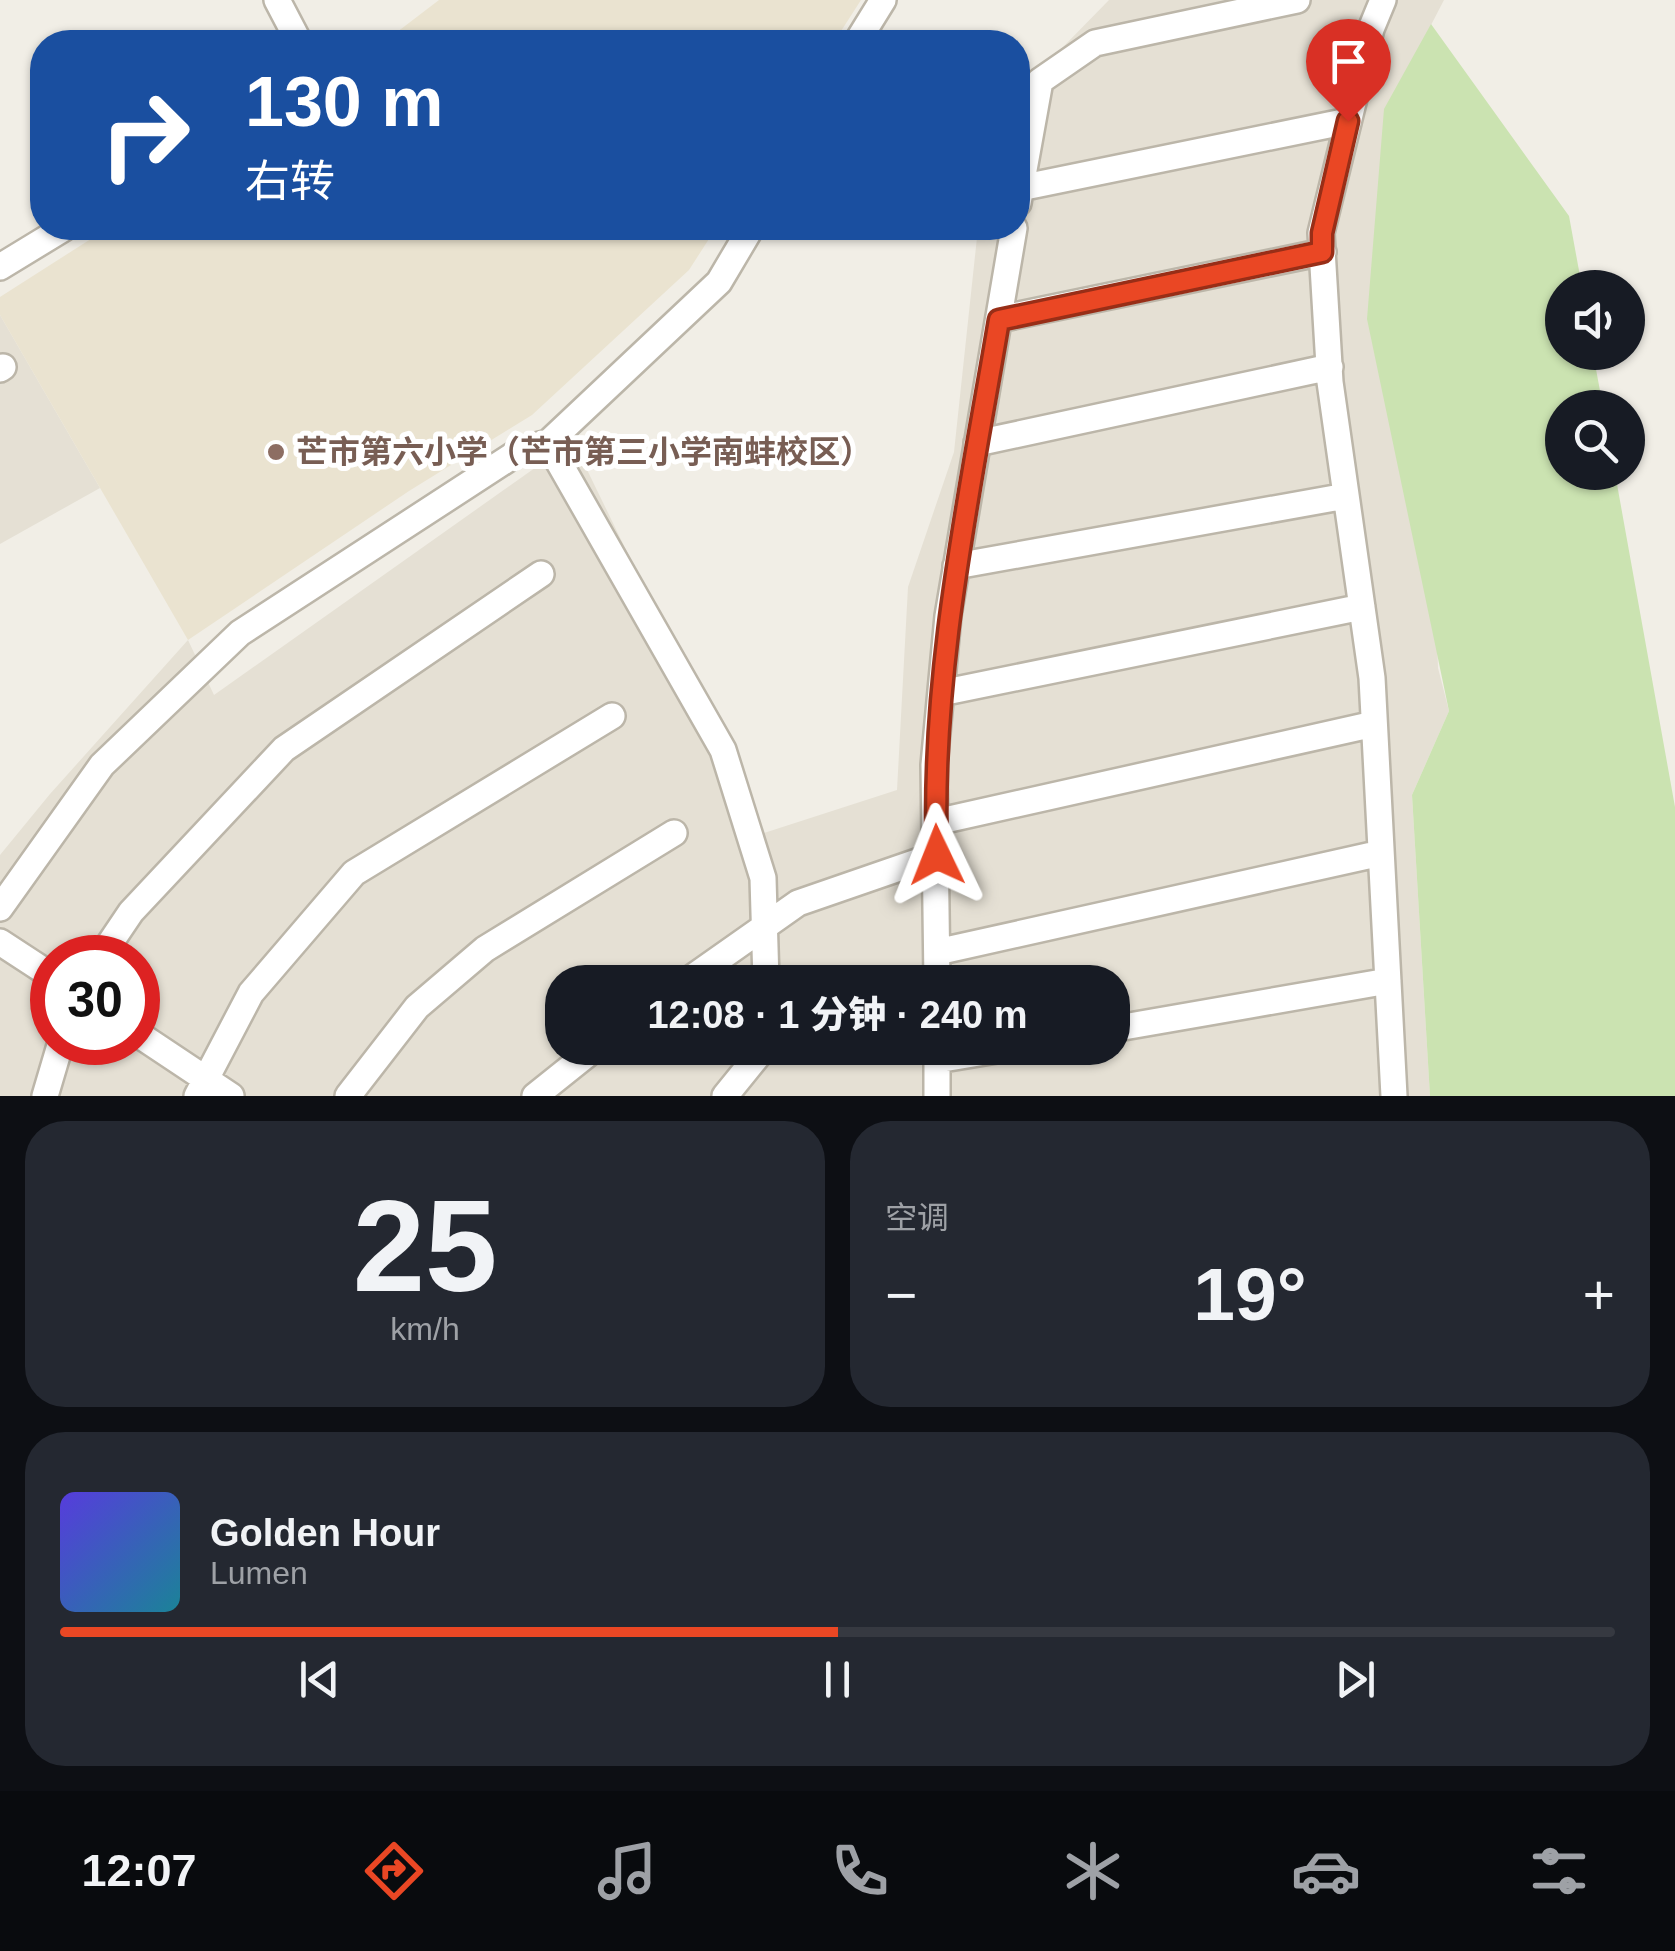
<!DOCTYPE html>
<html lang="zh">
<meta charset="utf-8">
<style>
body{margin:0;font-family:Helvetica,"Noto Sans SC",sans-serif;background:#242831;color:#f1f3f6;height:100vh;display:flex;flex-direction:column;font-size:38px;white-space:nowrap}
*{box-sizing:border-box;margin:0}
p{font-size:32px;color:#9ea1a6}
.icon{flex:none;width:55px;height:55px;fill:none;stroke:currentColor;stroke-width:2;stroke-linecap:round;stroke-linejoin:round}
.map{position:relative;height:1096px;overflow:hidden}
.drawer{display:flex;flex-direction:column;gap:25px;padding:25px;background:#0d0f14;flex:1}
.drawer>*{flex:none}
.hud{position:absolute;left:30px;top:30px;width:1000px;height:210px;border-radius:40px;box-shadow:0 2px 8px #0004;background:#1a4fa0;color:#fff;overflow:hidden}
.tools{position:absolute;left:1545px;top:270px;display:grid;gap:20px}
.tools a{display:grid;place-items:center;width:100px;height:100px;border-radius:50%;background:#171b24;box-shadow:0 2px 8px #0004;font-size:50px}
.speed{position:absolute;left:30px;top:935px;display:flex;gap:20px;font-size:50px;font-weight:700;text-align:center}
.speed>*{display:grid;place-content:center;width:130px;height:130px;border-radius:50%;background:#171b24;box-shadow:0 2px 8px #0004;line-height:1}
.speed .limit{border:15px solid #d22;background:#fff;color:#111}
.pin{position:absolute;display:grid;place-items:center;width:85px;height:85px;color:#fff;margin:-102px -42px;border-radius:50% 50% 50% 0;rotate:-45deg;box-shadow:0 0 10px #0007}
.pin .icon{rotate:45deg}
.me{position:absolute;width:110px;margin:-55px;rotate:358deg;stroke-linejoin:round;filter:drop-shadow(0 0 8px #0008)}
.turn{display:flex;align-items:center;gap:35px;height:210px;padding:0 50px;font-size:45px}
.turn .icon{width:130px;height:130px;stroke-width:2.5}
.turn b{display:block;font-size:70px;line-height:85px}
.big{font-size:75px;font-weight:800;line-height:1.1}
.drawer .widget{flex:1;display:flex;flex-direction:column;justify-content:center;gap:15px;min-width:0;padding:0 35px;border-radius:40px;background:#242831}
.drawer .dial{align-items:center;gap:0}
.dial b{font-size:130px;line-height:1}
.song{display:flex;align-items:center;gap:30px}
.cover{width:120px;height:120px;border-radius:15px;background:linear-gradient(135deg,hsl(250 70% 55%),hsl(190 70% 35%))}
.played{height:10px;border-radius:5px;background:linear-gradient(90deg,#ea4724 50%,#363941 50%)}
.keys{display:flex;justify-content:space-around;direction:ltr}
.heat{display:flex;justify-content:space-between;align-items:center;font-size:55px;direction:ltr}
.drawer .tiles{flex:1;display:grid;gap:25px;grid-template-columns:1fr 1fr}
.widget:last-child{grid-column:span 2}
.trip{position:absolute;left:545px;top:965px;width:585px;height:100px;border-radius:40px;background:#171b24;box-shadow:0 2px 8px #0004;font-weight:800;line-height:100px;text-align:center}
.tab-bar{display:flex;height:160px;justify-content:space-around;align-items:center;background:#090b0e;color:#9ea1a6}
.tab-bar .icon{width:70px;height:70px}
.tab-bar .current{color:#ea4724}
.tab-bar b{font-size:45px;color:#f1f3f6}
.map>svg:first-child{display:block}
.residential{fill:#e5e0d4;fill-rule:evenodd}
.education{fill:#eae3d0}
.green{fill:#cbe3b1}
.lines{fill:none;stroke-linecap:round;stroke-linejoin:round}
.street-casing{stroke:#bcb6a9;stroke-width:30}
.street{stroke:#fff;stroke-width:25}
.route-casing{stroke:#982e17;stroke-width:25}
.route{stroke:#ea4724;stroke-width:18}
.education-dot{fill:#8d6e63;stroke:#fff;stroke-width:4}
.labels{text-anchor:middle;stroke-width:10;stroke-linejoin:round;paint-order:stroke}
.education-label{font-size:32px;font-weight:bold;fill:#785e54;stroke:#fff;text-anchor:start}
</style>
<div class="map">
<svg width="1675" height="1096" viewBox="0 0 1675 1096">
<rect width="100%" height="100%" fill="#f1eee6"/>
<path class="residential" d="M1109,0H1444L1418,50L1438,668L1449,711L1412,795L1430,1096H0V855L50,794L188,640L214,695L573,441L764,833L897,790L908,587L954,452L978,228H1018V93ZM52,958H138V1042H52ZM562,982H1112V1048H562Z
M0,315L100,488L0,544Z"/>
<path class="education" d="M439,0H861L834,42H384Z
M108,228H716L689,270L532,415L409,491L188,640L0,315V297Z"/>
<path class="green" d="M1431,24L1569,216L1582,287L1562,288V352L1593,353L1603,407L1562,408V472L1615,473L1675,807V1096H1430L1412,795L1449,711L1367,319L1384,109Z"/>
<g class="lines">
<g class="street-casing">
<path id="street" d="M277,0L299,42
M1383,0L1371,29L1321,233L1330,382L1372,678L1394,1096
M857,42L883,0
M1020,188L1348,121
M1018,203L1040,81L1095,43L1297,0
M0,267L64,228
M999,319L1323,252
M0,369L3,367
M548,443L723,750L763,878L766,982
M977,443L1330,367
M956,566L1346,496
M941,693L1362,607
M936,822L1374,724
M0,908L102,765L240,633L523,449L548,443L719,282L751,228
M0,942L52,976
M937,952L1381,853
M100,958L131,912L284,749L541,574
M686,982L798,903L937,855
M937,982L934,765L948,616L1014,228
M1112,1029L1388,981
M138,1034L231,1096
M937,1048V1096
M937,1060L1009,1048
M45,1096L61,1042
M197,1096L251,993L354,873L612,716
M348,1096L417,1007L485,949L674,833
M535,1096L595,1048
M725,1096L764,1048"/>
</g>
<use href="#street" class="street"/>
</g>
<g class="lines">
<g class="route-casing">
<path id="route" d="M937,855C930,674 969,498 999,320L1322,252V233L1348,121"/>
</g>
<use href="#route" class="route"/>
</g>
<circle class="education-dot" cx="276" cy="452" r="10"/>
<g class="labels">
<g class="education-label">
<text x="296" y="463">芒市第六小学（芒市第三小学南蚌校区）</text>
</g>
</g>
</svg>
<div class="tools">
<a><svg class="icon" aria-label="sound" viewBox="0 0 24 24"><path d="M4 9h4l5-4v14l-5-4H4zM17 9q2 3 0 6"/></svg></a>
<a><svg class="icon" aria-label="search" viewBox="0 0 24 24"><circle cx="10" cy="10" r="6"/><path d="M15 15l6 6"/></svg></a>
</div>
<div class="speed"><div class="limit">30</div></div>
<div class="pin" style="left:1348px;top:121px;background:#d93025"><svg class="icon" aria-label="arrive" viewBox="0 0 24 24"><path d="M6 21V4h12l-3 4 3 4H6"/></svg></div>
<svg class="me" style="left:937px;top:855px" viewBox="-20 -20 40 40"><path d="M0-17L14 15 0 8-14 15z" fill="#ea4724" stroke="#fff" stroke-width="4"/></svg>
<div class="trip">12:08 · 1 分钟 · 240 m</div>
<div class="hud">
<div class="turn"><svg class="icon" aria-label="right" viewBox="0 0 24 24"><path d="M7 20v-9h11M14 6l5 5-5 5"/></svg><div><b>130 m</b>右转</div></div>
</div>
</div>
<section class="drawer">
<div class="tiles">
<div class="widget dial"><b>25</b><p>km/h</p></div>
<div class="widget"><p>空调</p>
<div class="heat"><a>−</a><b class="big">19°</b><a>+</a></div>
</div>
<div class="widget">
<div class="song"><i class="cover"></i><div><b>Golden Hour</b><p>Lumen</p></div></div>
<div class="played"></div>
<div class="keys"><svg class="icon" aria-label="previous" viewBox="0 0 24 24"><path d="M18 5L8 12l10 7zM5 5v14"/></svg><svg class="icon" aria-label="pause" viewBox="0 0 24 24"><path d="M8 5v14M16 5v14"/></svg><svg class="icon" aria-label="next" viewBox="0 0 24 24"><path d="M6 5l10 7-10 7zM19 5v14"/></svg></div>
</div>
</div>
</section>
<nav class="tab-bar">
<b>12:07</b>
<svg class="icon current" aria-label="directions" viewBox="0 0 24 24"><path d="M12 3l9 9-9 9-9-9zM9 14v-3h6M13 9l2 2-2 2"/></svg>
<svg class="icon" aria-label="music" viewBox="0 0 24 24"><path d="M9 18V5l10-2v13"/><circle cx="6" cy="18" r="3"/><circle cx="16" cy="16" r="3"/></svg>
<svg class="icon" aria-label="phone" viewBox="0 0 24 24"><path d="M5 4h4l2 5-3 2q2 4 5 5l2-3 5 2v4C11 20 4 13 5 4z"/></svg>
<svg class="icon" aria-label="climate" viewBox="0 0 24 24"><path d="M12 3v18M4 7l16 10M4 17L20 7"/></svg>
<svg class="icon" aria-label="car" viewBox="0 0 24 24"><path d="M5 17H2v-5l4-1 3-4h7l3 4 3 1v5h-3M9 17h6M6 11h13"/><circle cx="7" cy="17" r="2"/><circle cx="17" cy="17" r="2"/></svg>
<svg class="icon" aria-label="filters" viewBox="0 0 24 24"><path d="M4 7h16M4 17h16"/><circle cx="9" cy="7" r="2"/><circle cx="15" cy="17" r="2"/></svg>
</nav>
